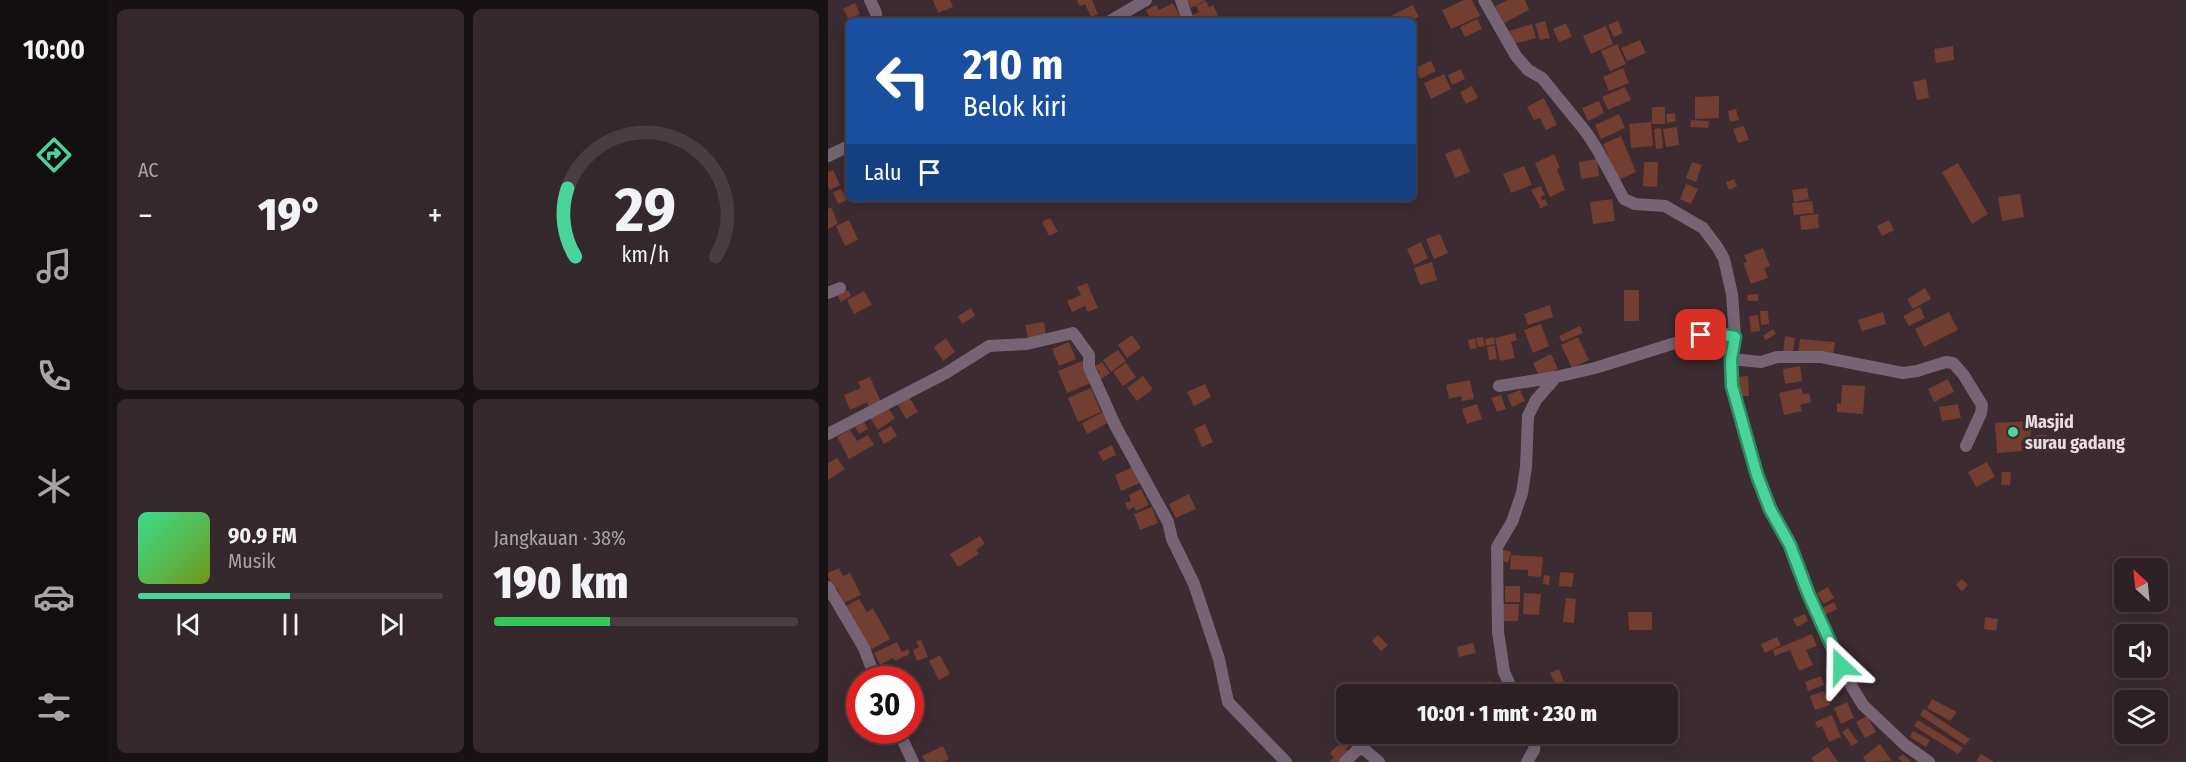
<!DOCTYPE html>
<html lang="id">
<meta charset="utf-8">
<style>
body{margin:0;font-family:"Fira Sans Condensed",sans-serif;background:#35282c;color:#f1f3f6;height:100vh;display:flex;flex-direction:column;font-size:22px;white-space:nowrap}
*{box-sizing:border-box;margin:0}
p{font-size:20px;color:#a7a3a6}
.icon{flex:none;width:33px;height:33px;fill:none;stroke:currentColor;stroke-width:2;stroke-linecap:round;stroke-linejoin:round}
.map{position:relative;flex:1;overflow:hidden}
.drawer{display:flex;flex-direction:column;gap:9px;padding:9px;background:#191214;width:720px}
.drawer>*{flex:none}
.top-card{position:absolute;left:18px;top:18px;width:570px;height:183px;border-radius:9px;box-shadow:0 3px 15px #0003,0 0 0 2px #483e41;background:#1a4fa0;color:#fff;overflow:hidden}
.needle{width:39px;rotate:333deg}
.controls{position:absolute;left:1286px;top:558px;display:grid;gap:12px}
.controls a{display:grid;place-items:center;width:54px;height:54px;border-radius:9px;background:#2d2024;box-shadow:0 3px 15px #0003,0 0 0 2px #483e41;font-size:30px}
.speed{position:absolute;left:18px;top:666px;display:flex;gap:12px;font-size:30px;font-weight:700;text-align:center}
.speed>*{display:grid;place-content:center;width:78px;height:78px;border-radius:50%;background:#2d2024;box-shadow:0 3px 15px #0003,0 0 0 2px #483e41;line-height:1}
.speed .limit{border:9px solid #d22;background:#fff;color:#111}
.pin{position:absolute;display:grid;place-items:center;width:51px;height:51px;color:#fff;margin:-26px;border-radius:12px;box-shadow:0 3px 9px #0006}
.me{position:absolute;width:66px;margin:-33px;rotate:337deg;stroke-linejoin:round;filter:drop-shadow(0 0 4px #0008)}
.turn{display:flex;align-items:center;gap:21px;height:126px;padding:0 18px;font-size:27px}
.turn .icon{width:78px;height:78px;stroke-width:2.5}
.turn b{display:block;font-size:42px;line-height:51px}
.then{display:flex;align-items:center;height:57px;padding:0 18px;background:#0003;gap:12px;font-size:22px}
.big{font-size:45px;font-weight:800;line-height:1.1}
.drawer .card{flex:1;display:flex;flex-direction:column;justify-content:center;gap:9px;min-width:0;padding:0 21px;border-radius:9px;background:#35282c}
.drawer .dial{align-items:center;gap:0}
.dial svg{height:156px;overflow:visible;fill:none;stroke:#483e41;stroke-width:7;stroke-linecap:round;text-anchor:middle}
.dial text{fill:#f1f3f6;stroke:none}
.song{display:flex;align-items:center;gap:18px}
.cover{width:72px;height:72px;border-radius:9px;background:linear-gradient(135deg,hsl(150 70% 55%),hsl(80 70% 35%))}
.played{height:6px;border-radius:3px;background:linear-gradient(90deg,#49d49c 50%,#483e41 50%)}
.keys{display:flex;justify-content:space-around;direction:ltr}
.heat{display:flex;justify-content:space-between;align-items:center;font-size:33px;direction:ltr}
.charge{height:9px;border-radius:4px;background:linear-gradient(90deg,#34c759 38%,#483e41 0)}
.drawer .tiles{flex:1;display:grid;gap:9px;grid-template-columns:repeat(2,1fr)}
.trip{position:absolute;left:508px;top:684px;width:342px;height:60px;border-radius:9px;background:#2d2024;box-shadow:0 3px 15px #0003,0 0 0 2px #483e41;font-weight:800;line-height:60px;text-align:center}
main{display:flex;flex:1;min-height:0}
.tab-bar{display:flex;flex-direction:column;width:108px;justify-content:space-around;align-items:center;background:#120d0e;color:#a7a3a6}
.tab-bar .icon{width:42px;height:42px}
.tab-bar .on{color:#49d49c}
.tab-bar b{font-size:27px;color:#f1f3f6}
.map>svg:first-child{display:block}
.building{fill:#723e32}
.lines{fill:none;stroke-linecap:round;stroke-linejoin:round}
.minor{stroke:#766474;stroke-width:12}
.route-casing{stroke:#2f8a65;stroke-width:15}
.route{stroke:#49d49c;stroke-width:10}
.poi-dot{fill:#49d49c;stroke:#3c2b30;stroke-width:2}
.labels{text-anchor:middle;stroke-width:6;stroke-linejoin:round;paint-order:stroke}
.poi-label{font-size:18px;font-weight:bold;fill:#e8dcdf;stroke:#3c2b30;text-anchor:start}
</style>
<main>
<nav class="tab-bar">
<b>10:00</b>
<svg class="icon on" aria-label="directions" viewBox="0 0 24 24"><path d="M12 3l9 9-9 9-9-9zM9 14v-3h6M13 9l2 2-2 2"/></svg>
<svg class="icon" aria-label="music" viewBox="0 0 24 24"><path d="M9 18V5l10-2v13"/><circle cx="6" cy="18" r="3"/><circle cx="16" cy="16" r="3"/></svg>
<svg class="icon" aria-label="phone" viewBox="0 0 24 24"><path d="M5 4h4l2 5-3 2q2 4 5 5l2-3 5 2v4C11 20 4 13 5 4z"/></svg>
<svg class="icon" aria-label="climate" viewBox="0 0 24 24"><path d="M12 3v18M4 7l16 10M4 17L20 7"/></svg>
<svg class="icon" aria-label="car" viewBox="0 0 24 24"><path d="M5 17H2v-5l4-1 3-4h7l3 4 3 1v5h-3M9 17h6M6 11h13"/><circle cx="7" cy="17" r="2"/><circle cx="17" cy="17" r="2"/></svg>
<svg class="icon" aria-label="filters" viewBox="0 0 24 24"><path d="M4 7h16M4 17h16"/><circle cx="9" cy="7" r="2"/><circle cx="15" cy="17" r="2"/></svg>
</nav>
<section class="drawer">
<div class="tiles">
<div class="card"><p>AC</p>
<div class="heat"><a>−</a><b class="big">19°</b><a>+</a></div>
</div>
<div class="card dial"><svg viewBox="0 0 100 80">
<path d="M14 69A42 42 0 1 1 86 69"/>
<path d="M14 69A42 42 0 0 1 10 34" stroke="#49d49c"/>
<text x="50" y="56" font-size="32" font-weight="700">29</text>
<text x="50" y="72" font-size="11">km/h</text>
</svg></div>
<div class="card">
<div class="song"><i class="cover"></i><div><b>90.9 FM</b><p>Musik</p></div></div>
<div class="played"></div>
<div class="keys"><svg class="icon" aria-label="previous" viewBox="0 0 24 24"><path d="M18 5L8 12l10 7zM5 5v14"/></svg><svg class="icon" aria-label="pause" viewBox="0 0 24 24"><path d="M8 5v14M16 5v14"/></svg><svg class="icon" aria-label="next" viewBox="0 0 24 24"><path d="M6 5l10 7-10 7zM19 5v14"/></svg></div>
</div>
<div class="card"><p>Jangkauan · 38%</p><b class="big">190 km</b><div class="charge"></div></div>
</div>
</section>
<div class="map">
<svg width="1358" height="762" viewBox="0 0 1358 762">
<rect width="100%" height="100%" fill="#3c2b30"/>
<path class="building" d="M105,0H122L125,7L110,13Z
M249,0H264L270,14L263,17L257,4L252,6Z
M359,0H378L363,8Z
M636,0H644L652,16L623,29L614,10Z
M680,0H697L701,10L676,23L667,6Z
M378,1L381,7L385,5L390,15L377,21H366L363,16L371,12L368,6Z
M27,3L32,14L21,20L15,9Z
M345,3L354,21H329L327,18L323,20L318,10L328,5L331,10Z
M585,5L591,17L582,21H567L564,15Z
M649,19L654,29L637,37L632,27Z
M717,21L722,38L712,40L707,24Z
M790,21L795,33L786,37L780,25Z
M738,23L744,37L731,42L725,29Z
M704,24L708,38L685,44L681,31Z
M778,26L785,44L763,54L755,36Z
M812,40L818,53L799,61L793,48Z
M789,44L798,64L782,71L773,51Z
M1125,46L1126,60L1108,63L1106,49Z
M603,61L608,71L592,79L587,68Z
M795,68L801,83L781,91L775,77Z
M633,69L637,79L624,85L620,75Z
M616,74L623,89L603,99L596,83Z
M1098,79L1101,98L1089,100L1085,82Z
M644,86L650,98L638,104L632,92Z
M797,87L803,100L780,110L774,97Z
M891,96V118L867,119V97Z
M716,98L729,125L718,130L712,118L706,120L699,107Z
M771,101L776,113L760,121L754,108Z
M824,107H837V124H824Z
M908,109L911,120L902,122L900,111Z
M847,113L848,121L839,123L838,114Z
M791,114L797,128L773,139L767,125Z
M863,120L881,121L880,128L862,127Z
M823,122L825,146L803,148L801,124Z
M916,126L921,140L910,143L905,129Z
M849,127L851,145L838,147L835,129Z
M833,128L835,148L828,149L826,129Z
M793,136L808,172L790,180L775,144Z
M632,148L642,172L627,178L617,154Z
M726,154L732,168L729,169L737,190L722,197L707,163Z
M769,159L771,176L753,179L751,162Z
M816,162H830L829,187L815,186Z
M864,162L874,165L868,182L858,178Z
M1130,163L1160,214L1144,224L1114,172Z
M696,166L704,185L683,193L675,174Z
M5,170L12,185L2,190L0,186V172Z
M906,179L909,186L901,190L898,182Z
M858,184L870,189L863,204L852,199Z
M713,186L717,195L713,197L714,200L717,199L720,205L711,209L712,206L703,190Z
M979,188L981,199L966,202L964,190Z
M13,189L19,200L10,204L5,192Z
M1192,194L1196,217L1174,221L1170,197Z
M784,199L787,221L765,224L762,202Z
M984,201L986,213L966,215L964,203Z
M3,207L9,221V224L0,229V209Z
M990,214L991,228L973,230L972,216Z
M222,218L230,232L221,236L214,222Z
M21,220L30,240L17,246L8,226Z
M1061,220L1066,230L1054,236L1049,226Z
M612,234L620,253L606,259L598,239Z
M593,242L600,258L586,265L579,249Z
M935,248L942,266L936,268L940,278L923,284L915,263L919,262L916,255Z
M604,262L609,280L592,285L586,268Z
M259,283L270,308L260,312L257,306L244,312L239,301L253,295L249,287Z
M1097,288L1103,299L1085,309L1079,299Z
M20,290L23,296L13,302L9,295Z
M796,290H811V321H796Z
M36,291L44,305L26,314L19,300Z
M930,294V301H920L919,295Z
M722,305L725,317L700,325L696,314Z
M1092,307L1097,318L1081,326L1075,316Z
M143,308L147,316L134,324L130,316Z
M932,311H940L941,324L933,325Z
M1055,312L1058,324L1034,331L1030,320Z
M1121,312L1130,330L1096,347L1087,329Z
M930,315L932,331L923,332L921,316Z
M216,322L218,335L200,338L197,325Z
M713,324L721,346L705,353L696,330Z
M752,326L755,333L734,342L731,336Z
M945,329L948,334L938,340L935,336Z
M687,333L689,340L683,342L687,358L672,361L667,338Z
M304,335L313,348L299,358L290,345Z
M957,336L967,338L965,353L955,352Z
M655,337L657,346L650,347L648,338Z
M666,337L667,344L658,346L657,339Z
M750,337L761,360L744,368L733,345Z
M118,338L127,352L115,361L106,347Z
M647,338L649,348L642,349L640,340Z
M972,339L1007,342L1005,357L970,353Z
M241,342L248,359L231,366L224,349Z
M667,345L669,359L661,360L659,347Z
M290,350L298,361L283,372L275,360Z
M723,354L730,369L712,378L705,363Z
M254,361L263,383L239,393L230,371Z
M274,362L282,373L272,380L269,376L272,373L267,366Z
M298,363L308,377L295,386L285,372Z
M972,366L974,381L957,384L955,369Z
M315,376L325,389L309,401L299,388Z
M920,376L921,396H911V377Z
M42,377L53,402L41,407L39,402L22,410L16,395L33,388L30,382Z
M1120,379L1126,392L1106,402L1100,389Z
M642,380L646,399L634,401L633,396L621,399L618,385Z
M377,384L383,397L366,406L359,392Z
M1014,385L1037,386L1035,414L1009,412V403L1013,404Z
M263,388L273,412L250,422L240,398Z
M973,388L975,394L981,393L983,402L972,405L974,411L956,415L951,393Z
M692,390L697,401L684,407L679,395Z
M79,393L90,412L78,419L67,400Z
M673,395L678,409L669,412L663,398Z
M649,404L654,419L639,424L634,409Z
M1130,404L1133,418L1114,421L1111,407Z
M59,406L67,418L50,430L42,418Z
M275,412L280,423L259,434L254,423Z
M1202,421L1203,441H1193L1194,451L1169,453L1167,423Z
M36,422L40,429L31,434L27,427Z
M377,424L385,442L374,447L366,429Z
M63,426L69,436L56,444L50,433Z
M22,430L29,441L40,435L46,445L21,459L9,437Z
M1208,435H1219V447H1208Z
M284,445L288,455L275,461L270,452Z
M9,458L17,469L0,480V463Z
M1159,462L1167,477L1148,487L1140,472Z
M305,467L312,483L293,491L287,475Z
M1174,472H1183L1182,485H1173Z
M313,489L321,505L308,511L306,507L300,510L297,503L303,501L301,495Z
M361,494L368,509L348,518L341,504Z
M324,507L330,523L312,530L306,514Z
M152,536L157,544L148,550L151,554L130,567L122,554Z
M674,549L683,552L680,563L672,560Z
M683,555L715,557L713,577L700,576V570L682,569Z
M11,568L15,576L22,573L33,595L16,603L9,588L6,589L0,576V573Z
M732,572L746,573L744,587L731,586Z
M716,575L722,576L721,585L715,584Z
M1134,579L1140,585L1134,591L1128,585Z
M677,586H692V602H677Z
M1000,587L1006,598L996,604L989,593Z
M696,593L713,594L711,615L695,614Z
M738,598L748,599L746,623L735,622Z
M31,599L39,612L45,608L62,639L42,650L18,606Z
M1006,602L1009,609L993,617L990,610Z
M674,604H691L690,621H673Z
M800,612H824V630H801Z
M977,614L980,621L969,627L965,619Z
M1157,617L1170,619L1168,631L1156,629Z
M984,634L989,646L978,650L985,665L971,671L962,650L947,656L945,650Z
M550,635L560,645L553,651L544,641Z
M949,637L953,645L937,653L933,644Z
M93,640L100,657L89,661L85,650L91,647L88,641Z
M69,642L74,652L80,649L82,654L67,661L65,658L52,665L46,653Z
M645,643L648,653L631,657L629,647Z
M112,655L122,674L111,680L101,661Z
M1009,667L1015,685L1003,689L997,671Z
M731,669L736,682L728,686L722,673Z
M993,676L996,685L980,691L977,682Z
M663,681L666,694H644L642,687Z
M629,686L631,694H612L611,690Z
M996,691L1002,705L987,710L982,696Z
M1104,699L1129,712L1122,721L1099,708Z
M1019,702L1026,718L1013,724L1006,708Z
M1096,709L1142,739L1137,745L1092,715Z
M1004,715L1013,737L1001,742L994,726L990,728L987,722Z
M1039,716L1048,732L1037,738L1028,722Z
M1090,720L1135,748L1130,754L1086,726Z
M1020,728L1030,742L1024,746L1014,732Z
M1085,731L1102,740L1098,747L1082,737Z
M517,738L523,744L518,749L521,752L510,762H501L506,758L502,753Z
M1052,744L1064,761L1038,762L1035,757Z
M115,746L121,759L114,762H97L94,756Z
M1000,747L1010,762H986L983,758Z
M1075,754L1083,762H1074L1070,758Z
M1153,754L1166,762H1150L1148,761Z"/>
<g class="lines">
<path class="minor" d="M42,0L48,13V21
M353,0L360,21
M656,0L688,56L700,70L714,78L758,132L769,149L796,199L807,204L837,206L875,228L890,248L896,259L904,294L907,337L903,359L904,386L933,488L962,545L980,593L1024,687L1035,705L1077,745L1101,762
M282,21L318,0
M0,156L21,146
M0,293L12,288
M903,359L933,362L949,357H993L1075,373L1089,371L1118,362L1125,363L1135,374L1154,405L1153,413L1138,446
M671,386L728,377L767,368L873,335L890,334L907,337
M0,434L118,373L161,346L199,344L245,333L261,355V367L287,425L340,522L344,539L366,584L391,659L400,702L458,762
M0,587L36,648L48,680
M686,694L676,672L670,632L669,547L684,522L694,493L698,467L700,416L708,400L728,377
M70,730L85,762
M517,762L530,749L537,750L551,762
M699,762L706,750L708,734"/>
</g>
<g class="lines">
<g class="route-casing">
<path id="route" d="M873,335L890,334L907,337L903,359L904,386L929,475L942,509L962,545L980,593L1013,666"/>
</g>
<use href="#route" class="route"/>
</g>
<circle class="poi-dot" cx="1185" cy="432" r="6"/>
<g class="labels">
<g class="poi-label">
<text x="1197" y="428">Masjid<tspan x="1197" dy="21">surau gadang</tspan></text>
</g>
</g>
</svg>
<div class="controls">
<a><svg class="needle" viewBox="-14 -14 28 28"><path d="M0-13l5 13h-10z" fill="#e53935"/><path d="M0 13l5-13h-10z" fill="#a7a3a6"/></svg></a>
<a><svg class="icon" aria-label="sound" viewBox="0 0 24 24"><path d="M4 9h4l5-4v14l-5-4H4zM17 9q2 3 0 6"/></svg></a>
<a><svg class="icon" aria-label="layers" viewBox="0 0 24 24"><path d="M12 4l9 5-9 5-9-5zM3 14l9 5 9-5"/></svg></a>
</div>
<div class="speed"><div class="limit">30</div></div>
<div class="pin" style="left:873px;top:335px;background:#d93025"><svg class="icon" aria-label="arrive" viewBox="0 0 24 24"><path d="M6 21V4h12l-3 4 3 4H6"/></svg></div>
<svg class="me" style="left:1013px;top:666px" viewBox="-20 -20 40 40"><path d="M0-17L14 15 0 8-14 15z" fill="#49d49c" stroke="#fff" stroke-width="4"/></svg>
<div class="trip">10:01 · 1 mnt · 230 m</div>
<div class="top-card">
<div class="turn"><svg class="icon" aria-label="left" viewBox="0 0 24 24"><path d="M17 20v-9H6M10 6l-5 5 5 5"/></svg><div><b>210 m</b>Belok kiri</div></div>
<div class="then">Lalu<svg class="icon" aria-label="arrive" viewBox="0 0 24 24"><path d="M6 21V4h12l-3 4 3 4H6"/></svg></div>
</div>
</div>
</main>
